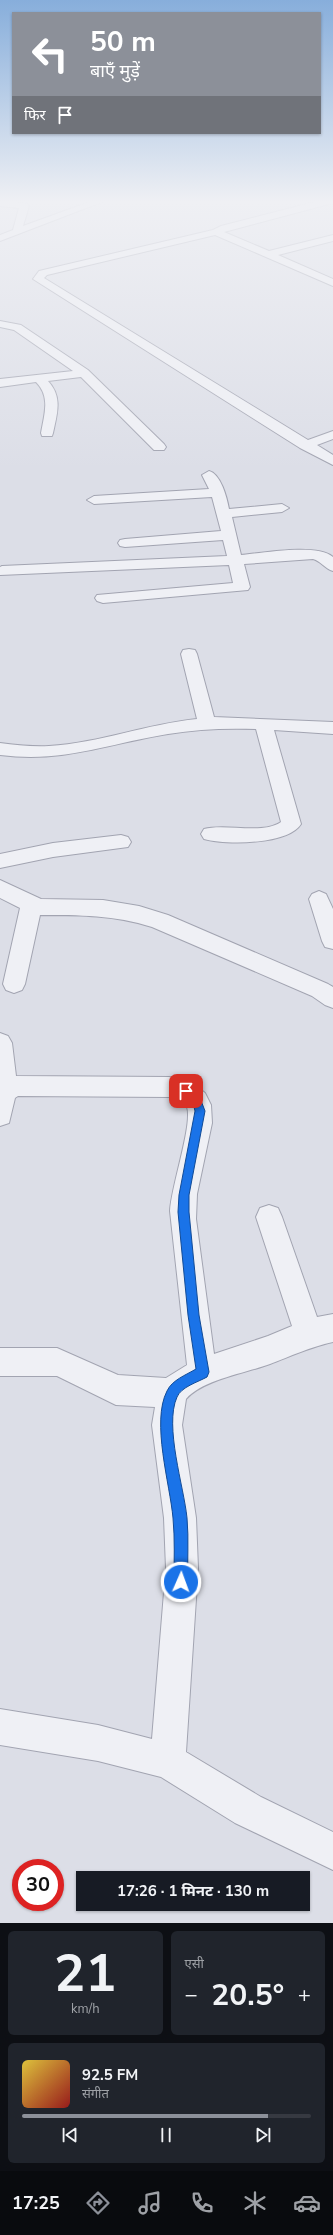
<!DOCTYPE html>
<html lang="hi">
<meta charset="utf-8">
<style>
body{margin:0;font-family:"Nunito Sans","Noto Sans Devanagari",sans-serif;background:#20242c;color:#f1f3f6;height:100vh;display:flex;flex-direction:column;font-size:15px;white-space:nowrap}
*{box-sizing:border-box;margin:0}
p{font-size:13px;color:#9ea1a6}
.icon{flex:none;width:22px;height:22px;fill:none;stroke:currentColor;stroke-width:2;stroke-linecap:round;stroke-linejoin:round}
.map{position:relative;height:1923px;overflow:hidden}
.side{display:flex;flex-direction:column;gap:8px;padding:8px;background:#0d0f14;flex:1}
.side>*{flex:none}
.top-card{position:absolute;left:12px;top:12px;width:309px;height:122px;border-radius:0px;box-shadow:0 1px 3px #0004;background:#8c9099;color:#fff;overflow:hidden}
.speed{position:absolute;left:12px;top:1859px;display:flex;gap:8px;font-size:20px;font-weight:700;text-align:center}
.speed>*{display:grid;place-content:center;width:52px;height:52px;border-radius:50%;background:#171b24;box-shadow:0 1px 3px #0004;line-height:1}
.speed .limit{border:6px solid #d22;background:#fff;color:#111}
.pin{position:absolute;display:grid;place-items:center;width:34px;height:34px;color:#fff;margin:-17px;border-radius:8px;box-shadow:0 2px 6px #0006}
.me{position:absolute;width:44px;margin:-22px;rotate:2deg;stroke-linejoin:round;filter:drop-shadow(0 0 3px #0008)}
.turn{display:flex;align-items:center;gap:14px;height:84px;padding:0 12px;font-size:18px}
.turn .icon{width:52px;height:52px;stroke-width:2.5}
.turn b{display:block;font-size:28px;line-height:34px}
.then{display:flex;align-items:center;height:38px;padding:0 12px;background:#0003;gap:8px;font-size:15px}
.big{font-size:30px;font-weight:700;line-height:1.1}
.side .widget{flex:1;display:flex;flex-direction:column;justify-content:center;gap:6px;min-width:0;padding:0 14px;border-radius:6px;background:#20242c}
.side .dial{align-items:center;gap:0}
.dial b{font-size:52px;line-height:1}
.song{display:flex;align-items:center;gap:12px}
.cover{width:48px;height:48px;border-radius:6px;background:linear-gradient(135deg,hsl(50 70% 55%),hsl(0 70% 35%))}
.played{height:4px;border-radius:2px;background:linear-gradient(90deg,#8c9099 85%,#363941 85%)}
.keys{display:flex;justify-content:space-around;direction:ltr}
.heat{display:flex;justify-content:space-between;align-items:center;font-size:22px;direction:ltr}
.side .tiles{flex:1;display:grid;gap:8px;grid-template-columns:1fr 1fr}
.widget:last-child{grid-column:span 2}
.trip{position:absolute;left:76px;top:1871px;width:234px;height:40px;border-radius:0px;background:#171b24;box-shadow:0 1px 3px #0004;font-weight:700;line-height:40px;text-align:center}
.dock{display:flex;height:64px;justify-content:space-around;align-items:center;background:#090b0e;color:#9ea1a6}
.dock .icon{width:28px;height:28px}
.dock .active{color:#8c9099}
.dock b{font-size:18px;color:#f1f3f6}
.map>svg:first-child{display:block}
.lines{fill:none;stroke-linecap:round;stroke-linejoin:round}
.minor-casing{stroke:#a2a4b1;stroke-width:2}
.minor{fill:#eff0f5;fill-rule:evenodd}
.route{fill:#1a73e8;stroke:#114b97}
</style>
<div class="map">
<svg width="333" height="1923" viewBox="0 0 333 1923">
<rect width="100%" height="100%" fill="#dcdee7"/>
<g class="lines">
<g class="minor-casing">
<path id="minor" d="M0,200L27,204L29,206L23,226L95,200H107L0,241V235L13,230L19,208L0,206Z
M322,200H333V203L224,232L269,251L333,235V241L278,255L333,279V286L215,235L47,275L44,278L308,440L333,431V439L317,445L333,455V465L300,448L33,279L39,271L213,230L221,226Z
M0,321L21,325L88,370L164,444L166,447L164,450H154L81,377L48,381C63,397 57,414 53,433L52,436H42L41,433C44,415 51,397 36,382L0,387V379L73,371L14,330L0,327Z
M209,471C221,474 227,498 229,509L282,504L289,508L282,512L232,517L241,555C262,553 318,543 333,557V571C325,569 321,561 313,559L244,564L250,587L248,590L103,603L97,601L95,598L97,595L233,583L229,565L0,575V567L2,566L227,556L223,540L125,547L120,546L118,543L120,540L125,539L221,531L212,497L94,504L87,500L94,496L209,489L202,475Z
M189,649L195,650L197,654L214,717L333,722V734L274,730L301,824C288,845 225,845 204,839L201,834L204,829C225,823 262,835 281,822L256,729C226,728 197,729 168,734C106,744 65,763 0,755V743C16,745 32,747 49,746C99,743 147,724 197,719L181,654L183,650Z
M121,835L128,837L131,842L128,847L53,857L0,868V854L53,843Z
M0,880L41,899L103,900L139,906L168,915L328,984L333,987V1008L325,1005L312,996L152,927C115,915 79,915 40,915L25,984L22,990L14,993L6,990L3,984L20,908L0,898Z
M319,891L326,894L333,909V949L325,947L322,941L309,899L312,894Z
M0,1033L8,1036L12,1043L16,1076L169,1077L195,1085L205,1093L211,1105L212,1123L197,1194L196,1219L214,1354L268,1336L292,1326L256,1217L260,1208L269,1205L278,1208L282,1217L317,1317L333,1314V1342C310,1347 291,1356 270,1364C246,1373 202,1380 186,1399L182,1425L196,1518L198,1568L186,1752L261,1797L333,1832V1870L235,1823L161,1777L98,1761L0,1745V1709L98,1725L152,1739L166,1568L164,1518L152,1425L155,1407L116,1405L57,1376H0V1348H57L118,1375L166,1378L187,1365L170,1211C171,1187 193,1124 187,1107C185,1100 175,1098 169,1097L18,1096L15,1098L9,1123L0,1126Z"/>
</g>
<use href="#minor" class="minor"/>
</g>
<linearGradient id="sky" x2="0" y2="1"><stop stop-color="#87aedb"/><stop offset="0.43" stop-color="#eff0f4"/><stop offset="1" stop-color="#eff0f4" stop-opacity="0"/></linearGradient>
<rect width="333" height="469" fill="url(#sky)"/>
<path class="route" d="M186,1087L200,1098L205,1111L189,1195V1212L199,1315L209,1372L207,1377C198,1382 181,1387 177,1397C164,1426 184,1487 187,1518C189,1539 187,1561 188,1582L186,1587L181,1589L176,1587L174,1582C174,1561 175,1539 173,1518C170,1484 151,1422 167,1391C172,1380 186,1375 196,1369L188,1315L178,1212L179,1195L195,1111L193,1103L181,1091Z"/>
</svg>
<div class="speed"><div class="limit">30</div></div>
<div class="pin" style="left:186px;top:1091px;background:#d93025"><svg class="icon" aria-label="arrive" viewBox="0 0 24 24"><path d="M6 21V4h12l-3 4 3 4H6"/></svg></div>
<svg class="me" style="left:181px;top:1582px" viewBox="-20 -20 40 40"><circle r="17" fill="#1a73e8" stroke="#fff" stroke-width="3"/><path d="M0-11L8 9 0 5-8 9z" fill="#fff"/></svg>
<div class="trip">17:26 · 1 मिनट · 130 m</div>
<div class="top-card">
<div class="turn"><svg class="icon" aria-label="left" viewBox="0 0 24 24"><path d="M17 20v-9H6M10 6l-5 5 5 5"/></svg><div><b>50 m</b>बाएँ मुड़ें</div></div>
<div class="then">फिर<svg class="icon" aria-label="arrive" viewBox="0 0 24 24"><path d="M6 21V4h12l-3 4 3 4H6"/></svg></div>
</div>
</div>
<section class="side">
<div class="tiles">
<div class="widget dial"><b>21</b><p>km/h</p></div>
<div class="widget"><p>एसी</p>
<div class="heat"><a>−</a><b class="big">20.5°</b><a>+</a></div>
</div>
<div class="widget">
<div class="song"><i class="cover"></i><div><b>92.5 FM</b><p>संगीत</p></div></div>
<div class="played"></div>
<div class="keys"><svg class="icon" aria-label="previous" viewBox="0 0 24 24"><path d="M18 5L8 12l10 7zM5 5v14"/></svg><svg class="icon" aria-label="pause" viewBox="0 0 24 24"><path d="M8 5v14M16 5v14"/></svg><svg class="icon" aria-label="next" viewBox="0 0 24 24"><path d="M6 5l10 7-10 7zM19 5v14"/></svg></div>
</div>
</div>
</section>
<nav class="dock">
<b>17:25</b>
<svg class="icon active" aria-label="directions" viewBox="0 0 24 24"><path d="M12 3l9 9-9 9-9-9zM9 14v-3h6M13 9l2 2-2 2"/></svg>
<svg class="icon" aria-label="music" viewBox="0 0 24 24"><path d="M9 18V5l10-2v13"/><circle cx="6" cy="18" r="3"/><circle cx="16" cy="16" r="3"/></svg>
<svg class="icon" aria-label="phone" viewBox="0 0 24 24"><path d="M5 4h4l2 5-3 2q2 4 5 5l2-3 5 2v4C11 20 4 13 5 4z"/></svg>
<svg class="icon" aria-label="climate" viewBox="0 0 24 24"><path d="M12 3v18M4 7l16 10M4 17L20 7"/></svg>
<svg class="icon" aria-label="car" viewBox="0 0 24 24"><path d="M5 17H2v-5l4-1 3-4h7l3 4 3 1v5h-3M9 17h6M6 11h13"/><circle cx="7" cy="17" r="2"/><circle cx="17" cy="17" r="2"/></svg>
</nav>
